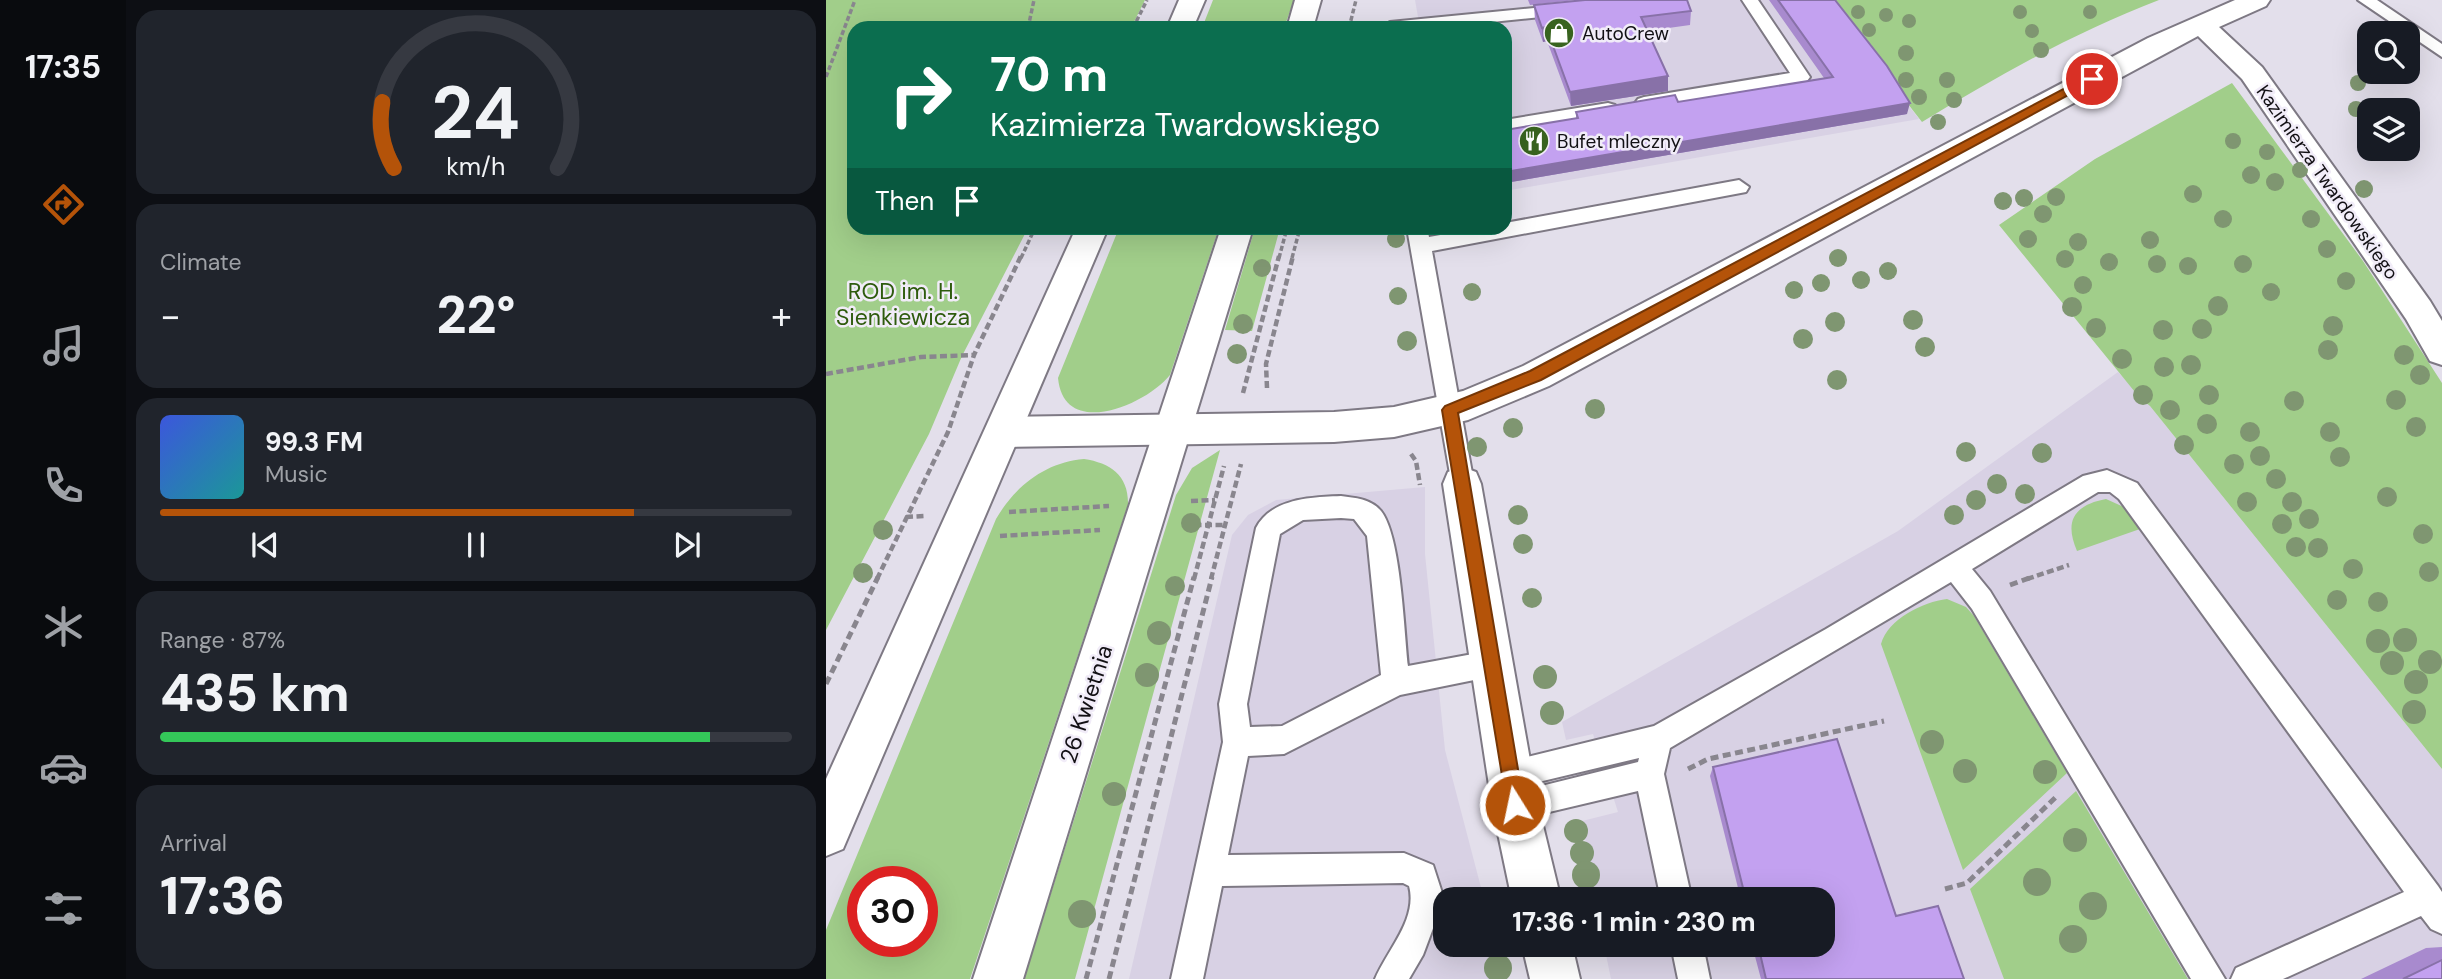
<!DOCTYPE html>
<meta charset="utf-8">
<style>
body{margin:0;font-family:"DM Sans",sans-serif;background:#20242c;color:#f1f3f6;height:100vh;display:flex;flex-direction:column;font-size:26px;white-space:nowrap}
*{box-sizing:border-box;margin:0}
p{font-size:23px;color:#9ea1a6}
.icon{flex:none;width:38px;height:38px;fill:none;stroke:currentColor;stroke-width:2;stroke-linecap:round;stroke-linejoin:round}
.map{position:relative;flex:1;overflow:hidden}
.drawer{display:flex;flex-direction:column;gap:10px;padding:10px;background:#0d0f14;width:700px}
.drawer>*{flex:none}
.top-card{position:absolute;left:21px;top:21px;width:665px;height:214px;border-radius:21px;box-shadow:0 7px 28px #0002;background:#0b6e4f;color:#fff;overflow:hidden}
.tools{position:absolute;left:1531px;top:21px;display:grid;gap:14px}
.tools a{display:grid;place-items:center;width:63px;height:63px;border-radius:14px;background:#171b24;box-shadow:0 7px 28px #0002;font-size:35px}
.speed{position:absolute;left:21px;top:866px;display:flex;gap:14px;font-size:35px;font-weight:700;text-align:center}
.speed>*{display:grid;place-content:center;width:91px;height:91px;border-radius:50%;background:#171b24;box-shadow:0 7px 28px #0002;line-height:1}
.speed .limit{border:10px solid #d22;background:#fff;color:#111}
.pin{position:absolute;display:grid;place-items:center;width:60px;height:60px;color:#fff;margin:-30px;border:4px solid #fff;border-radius:50%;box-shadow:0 2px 7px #0007}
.me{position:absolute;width:77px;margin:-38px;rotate:350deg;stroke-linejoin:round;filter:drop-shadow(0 0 5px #0008)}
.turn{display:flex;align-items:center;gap:24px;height:147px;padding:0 28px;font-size:32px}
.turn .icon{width:91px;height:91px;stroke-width:2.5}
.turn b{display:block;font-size:49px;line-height:60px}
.then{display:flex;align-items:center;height:66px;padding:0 28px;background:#0003;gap:14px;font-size:26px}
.big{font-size:52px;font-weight:800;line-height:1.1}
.drawer .widget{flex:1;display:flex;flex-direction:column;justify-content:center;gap:10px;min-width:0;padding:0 24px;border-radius:21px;background:#20242c}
.drawer .dial{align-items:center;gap:0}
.dial svg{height:182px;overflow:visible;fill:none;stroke:#363941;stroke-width:7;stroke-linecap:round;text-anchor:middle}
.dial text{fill:#f1f3f6;stroke:none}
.song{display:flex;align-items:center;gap:21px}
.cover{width:84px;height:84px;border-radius:10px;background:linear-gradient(135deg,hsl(230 70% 55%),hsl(180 70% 35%))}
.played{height:7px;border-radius:4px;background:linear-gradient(90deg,#b45309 75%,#363941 75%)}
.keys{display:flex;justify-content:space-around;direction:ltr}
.heat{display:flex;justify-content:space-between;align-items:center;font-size:38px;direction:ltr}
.charge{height:10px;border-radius:5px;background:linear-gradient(90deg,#34c759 87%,#363941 0)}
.trip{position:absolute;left:607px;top:887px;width:402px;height:70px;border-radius:21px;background:#171b24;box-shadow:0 7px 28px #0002;font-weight:800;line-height:70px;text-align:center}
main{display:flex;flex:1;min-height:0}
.tabs{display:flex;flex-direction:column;width:126px;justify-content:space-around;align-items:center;background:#090b0e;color:#9ea1a6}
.tabs .icon{width:49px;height:49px}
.tabs .on{color:#b45309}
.tabs b{font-size:32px;color:#f1f3f6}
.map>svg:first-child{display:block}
.built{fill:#d8d1e4}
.green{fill:#a1ce8a;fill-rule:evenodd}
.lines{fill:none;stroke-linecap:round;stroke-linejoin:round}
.lane-casing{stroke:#7e7984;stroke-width:4}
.street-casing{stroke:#7e7984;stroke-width:4}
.secondary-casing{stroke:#7e7984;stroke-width:4}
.path-far2{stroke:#89868e;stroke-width:3.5;stroke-dasharray:5 2.5;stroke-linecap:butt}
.path-far1{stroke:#89868e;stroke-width:4.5;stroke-dasharray:7 3.5;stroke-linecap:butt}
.path{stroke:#89868e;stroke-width:5;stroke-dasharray:8 4.5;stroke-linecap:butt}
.lane{fill:#fff;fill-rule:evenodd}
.street{fill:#fff;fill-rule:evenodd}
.secondary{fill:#fff;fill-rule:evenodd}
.tree{fill:#7f9671}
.wall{fill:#a88ace}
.shaded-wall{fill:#8871a8}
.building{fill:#c3a1f0;stroke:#8871a8;stroke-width:2}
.route{fill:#b45309;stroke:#753606;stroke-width:2}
.labels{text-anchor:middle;stroke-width:5;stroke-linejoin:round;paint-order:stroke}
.far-poi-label{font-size:19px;fill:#121014;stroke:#f1ecf8;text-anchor:start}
.far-street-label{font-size:19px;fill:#121014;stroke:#f1ecf8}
.park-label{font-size:23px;fill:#2e5b0d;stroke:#f1ecf8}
.street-label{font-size:23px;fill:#121014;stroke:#f1ecf8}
</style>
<main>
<nav class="tabs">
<b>17:35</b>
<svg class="icon on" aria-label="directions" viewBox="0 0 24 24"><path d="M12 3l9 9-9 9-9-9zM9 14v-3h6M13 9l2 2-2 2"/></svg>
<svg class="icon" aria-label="music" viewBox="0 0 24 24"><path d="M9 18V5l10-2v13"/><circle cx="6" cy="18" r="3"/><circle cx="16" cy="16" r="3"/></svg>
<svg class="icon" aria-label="phone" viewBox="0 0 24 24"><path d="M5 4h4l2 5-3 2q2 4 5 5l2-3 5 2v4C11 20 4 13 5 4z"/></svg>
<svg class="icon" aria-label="climate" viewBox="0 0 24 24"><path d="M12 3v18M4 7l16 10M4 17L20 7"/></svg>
<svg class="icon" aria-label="car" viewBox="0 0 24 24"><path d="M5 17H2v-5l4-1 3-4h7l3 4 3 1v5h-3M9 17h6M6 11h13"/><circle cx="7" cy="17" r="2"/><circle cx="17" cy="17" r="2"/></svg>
<svg class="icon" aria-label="filters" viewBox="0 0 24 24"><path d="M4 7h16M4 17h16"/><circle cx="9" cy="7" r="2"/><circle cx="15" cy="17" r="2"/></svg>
</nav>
<section class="drawer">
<div class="widget dial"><svg viewBox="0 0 100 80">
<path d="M14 69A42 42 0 1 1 86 69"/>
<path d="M14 69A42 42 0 0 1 9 40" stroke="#b45309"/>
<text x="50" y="56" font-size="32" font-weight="700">24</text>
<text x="50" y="72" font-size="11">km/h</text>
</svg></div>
<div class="widget"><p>Climate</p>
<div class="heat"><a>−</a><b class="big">22°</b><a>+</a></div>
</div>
<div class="widget">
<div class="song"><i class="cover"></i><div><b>99.3 FM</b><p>Music</p></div></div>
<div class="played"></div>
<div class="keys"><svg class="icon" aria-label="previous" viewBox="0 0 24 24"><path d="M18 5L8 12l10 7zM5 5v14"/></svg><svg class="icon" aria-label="pause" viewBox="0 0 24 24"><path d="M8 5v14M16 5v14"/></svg><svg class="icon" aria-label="next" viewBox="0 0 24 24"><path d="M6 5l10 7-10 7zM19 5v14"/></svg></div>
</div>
<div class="widget"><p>Range · 87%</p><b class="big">435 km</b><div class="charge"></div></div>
<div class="widget"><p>Arrival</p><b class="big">17:36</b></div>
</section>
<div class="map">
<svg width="1616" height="979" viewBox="0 0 1616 979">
<rect width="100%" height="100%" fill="#e3dfeb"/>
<path class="built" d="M589,0H1001L1093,119L679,191V28H594Z
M1292,372L1324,406L1616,769V979H785L778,945H998V900L770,899L756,821L792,812L767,734L740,740L736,722L1072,531Z
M599,487V554L619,750L658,899L620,900V945H670L679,979H303L406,535L422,515L450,500Z"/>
<path class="green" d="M0,0H319L305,28H28V228H202L136,356L103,434L0,630Z
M387,0H468L458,28H376Z
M1001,0H1333C1249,32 1172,76 1096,122Z
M1406,83L1537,261L1616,383V769L1324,406L1313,397L1173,225L1269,159Z
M293,228H393L344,375C320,405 238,440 232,378Z
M429,228H454L426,331L399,330Z
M394,450L249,979H198L350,495L366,468Z
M258,459C285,463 303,476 302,505L144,979H0V930L170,519C189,486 220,462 258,459ZM37,882H96V942H37Z
M1280,499L1300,508L1314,529L1251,551C1238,521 1248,505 1280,499Z
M1121,599L1140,607L1148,616L1241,773L1137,870L1055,644C1062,619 1097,602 1121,599Z
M1250,791L1362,979H1178L1144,889Z"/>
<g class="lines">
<g class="lane-casing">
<path id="lane" d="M916,0H932L984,77L981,81L818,109L812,107L809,103L812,99L818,97L964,73Z
M1532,0H1551L1616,44V57Z
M739,5L745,6L747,10L745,14L607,28L555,27L564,22Z
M782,103L789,105L791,109L789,113L679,132V120Z
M913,180L923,187L920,192L606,251L648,484L645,491L636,495L627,491L581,228H601L603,237L654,228H679V223Z
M1281,470L1311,483L1612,886L1616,892V934L1605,929L1595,916L1457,979H1405L1410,968L1578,892L1293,499L1284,492H1272L1146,569L1164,591L1399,979H1365L1146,609L1125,582L844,748L838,774L866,900H835L812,791L689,820L679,815L674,805L679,795L812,762L813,758L683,789L673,784L668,774L673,764L828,726L1000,629L1257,476Z
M515,496C530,498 545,499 555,511C575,536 578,631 582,666L663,651L673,655L677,664L673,673L663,677L574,695L458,754L422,756L402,855L578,853L607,865L618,899L597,955L583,979H549C561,950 592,919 583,886L577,883L396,886L377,979H345L397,742L393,704L430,528C445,498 487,497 515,496ZM515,518L528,519L541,536L555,675L456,726L424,727L421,704L454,534L477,520Z
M845,945H877L884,979H852Z"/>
</g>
<g class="street-casing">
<path id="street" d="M1409,0H1444L1440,6L1393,27L1436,67L1604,301L1616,321V365L1604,361L1580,319L1416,79L1372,36L723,386L642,420L568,437L508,442L179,447L166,443L160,432L166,421L179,417L508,412L568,407L637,391L697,366L1322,38Z
M636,467L650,472L655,484L712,805L735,900H686L666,805L617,484L622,472Z
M696,945H746L754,979H704Z"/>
</g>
<g class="secondary-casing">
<path id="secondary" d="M353,0H379L367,28H341Z
M469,0H495L487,28H461Z
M250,228H282L17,849L0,856V779Z
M395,228H427L197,979H147Z"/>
</g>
<path class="path-far2" d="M202,28L208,0
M307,28L321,0
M523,28L530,0
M0,77L29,0
M195,258L209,228
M453,258L461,228
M466,258L474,228"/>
<path class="path-far1" d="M0,374L95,357L148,355
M441,388L440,364L467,256
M417,393L453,256
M585,454L590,461L594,485
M365,501L389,500
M183,512L283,506
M80,517L98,516
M358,525H398
M174,536L274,530
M51,579L122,432L148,355L195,256
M368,579L398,466
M385,579L415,464
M1201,579L1243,565"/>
<path class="path" d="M1184,585L1206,577
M0,684L52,577
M862,769L882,759L1058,721
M1119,889L1141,883L1232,795
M260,979L368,577
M283,979L386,577"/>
<use href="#lane" class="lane"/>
<use href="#street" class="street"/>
<use href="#secondary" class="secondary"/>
</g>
<g class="tree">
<circle cx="1032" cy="12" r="7"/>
<circle cx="1194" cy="12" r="7"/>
<circle cx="1264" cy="12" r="7"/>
<circle cx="1060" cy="15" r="7"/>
<circle cx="1083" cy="21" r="7"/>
<circle cx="1043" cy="30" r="7"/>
<circle cx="1206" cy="31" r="7"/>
<circle cx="1215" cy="50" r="8"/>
<circle cx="1080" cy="53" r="8"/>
<circle cx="1080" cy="80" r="8"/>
<circle cx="1121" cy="80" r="8"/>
<circle cx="1532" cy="83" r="8"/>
<circle cx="1093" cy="97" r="8"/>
<circle cx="1128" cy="100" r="8"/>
<circle cx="1530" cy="109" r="8"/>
<circle cx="1112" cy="122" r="8"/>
<circle cx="1407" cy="141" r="8"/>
<circle cx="1441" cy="152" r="8"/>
<circle cx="1474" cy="170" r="8"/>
<circle cx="1425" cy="175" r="9"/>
<circle cx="1449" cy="182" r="9"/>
<circle cx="1538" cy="189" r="9"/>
<circle cx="1367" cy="194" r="9"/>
<circle cx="1230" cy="197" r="9"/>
<circle cx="1198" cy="198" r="9"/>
<circle cx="1177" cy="201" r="9"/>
<circle cx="1217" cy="214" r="9"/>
<circle cx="1397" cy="219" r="9"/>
<circle cx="1485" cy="219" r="9"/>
<circle cx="570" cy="239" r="9"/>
<circle cx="1202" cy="239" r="9"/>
<circle cx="1324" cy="240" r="9"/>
<circle cx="1252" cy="242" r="9"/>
<circle cx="1501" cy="249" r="9"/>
<circle cx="1012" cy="258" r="9"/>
<circle cx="1239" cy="259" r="9"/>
<circle cx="1283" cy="262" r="9"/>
<circle cx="1331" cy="264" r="9"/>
<circle cx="1417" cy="264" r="9"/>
<circle cx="1362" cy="266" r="9"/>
<circle cx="436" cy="268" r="9"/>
<circle cx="1062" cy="271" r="9"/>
<circle cx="1035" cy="280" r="9"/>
<circle cx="1520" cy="281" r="9"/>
<circle cx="995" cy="283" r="9"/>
<circle cx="1257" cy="285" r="9"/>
<circle cx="968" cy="290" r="9"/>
<circle cx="646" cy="292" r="9"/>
<circle cx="1445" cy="292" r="9"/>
<circle cx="572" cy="296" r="9"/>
<circle cx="1392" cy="306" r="10"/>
<circle cx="1246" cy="307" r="10"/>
<circle cx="1087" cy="320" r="10"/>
<circle cx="1009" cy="322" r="10"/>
<circle cx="417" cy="324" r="10"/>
<circle cx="1507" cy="326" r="10"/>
<circle cx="1270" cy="328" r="10"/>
<circle cx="1376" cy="329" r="10"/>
<circle cx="1337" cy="330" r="10"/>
<circle cx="977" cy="339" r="10"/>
<circle cx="581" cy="341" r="10"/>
<circle cx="1099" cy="347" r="10"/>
<circle cx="1502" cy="350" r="10"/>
<circle cx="411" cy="354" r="10"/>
<circle cx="1578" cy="355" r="10"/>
<circle cx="1296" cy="359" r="10"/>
<circle cx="1365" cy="365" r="10"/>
<circle cx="1338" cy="367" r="10"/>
<circle cx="1594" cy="375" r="10"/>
<circle cx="1011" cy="380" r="10"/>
<circle cx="1317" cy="395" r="10"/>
<circle cx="1383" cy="395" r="10"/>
<circle cx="1570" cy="400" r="10"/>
<circle cx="1468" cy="401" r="10"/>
<circle cx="769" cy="409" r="10"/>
<circle cx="1344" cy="410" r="10"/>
<circle cx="1381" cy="424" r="10"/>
<circle cx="1590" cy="427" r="10"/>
<circle cx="687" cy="428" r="10"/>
<circle cx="1424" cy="432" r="10"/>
<circle cx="1504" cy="432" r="10"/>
<circle cx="1358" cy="445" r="10"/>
<circle cx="651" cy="447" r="10"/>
<circle cx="1140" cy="452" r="10"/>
<circle cx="1216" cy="453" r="10"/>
<circle cx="1434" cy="456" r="10"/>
<circle cx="1514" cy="457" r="10"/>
<circle cx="1408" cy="464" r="10"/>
<circle cx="1450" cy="479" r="10"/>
<circle cx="1171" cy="484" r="10"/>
<circle cx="1199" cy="494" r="10"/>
<circle cx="1561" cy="497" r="10"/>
<circle cx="1150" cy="500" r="10"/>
<circle cx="1421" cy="502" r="10"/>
<circle cx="1466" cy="502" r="10"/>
<circle cx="692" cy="515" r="10"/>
<circle cx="1128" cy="515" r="10"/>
<circle cx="1483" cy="519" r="10"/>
<circle cx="365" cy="523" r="10"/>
<circle cx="1456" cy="524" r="10"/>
<circle cx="57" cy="530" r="10"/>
<circle cx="1597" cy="534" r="10"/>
<circle cx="697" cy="544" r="10"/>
<circle cx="1470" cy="547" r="10"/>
<circle cx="1492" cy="548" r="10"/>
<circle cx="1527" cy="569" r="10"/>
<circle cx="1603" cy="572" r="10"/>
<circle cx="37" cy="573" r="10"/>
<circle cx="349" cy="586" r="10"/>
<circle cx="706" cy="598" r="10"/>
<circle cx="1511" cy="600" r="10"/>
<circle cx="1552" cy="602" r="10"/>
<circle cx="333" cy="633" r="12"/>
<circle cx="1579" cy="640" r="12"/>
<circle cx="1552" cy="641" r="12"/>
<circle cx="1604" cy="662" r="12"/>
<circle cx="1566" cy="663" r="12"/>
<circle cx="321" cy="675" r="12"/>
<circle cx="719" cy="677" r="12"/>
<circle cx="1590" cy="682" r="12"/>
<circle cx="1588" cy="712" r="12"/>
<circle cx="726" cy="713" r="12"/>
<circle cx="1106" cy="742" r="12"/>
<circle cx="1139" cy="771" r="12"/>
<circle cx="1219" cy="772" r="12"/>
<circle cx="288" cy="794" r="12"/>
<circle cx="750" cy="831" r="12"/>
<circle cx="1249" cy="840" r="12"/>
<circle cx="756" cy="853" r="12"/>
<circle cx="760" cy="875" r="14"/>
<circle cx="1211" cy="882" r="14"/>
<circle cx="1267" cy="906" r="14"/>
<circle cx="256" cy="914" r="14"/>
<circle cx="1247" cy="939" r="14"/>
<circle cx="672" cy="968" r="14"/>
</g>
<path class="wall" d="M702,0H750L704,5Z
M943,0H1009L1081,114L679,183V130L750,119V112L852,102L998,78Z
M708,5L865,11L864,25L821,31L842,76V91L745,106L721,41L717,42L709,20Z
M887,767L1070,916L1138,979H935L926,945H998V900H915L884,776Z
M1616,947V979H1535L1600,948Z"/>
<path class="shaded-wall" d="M720,27L721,41L717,42L716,28Z
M842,76V91L745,106L744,92Z
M1084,103L1081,114L679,183V172Z"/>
<path class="building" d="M759,0H861L865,11L815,17L842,76L744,92L720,27L716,28L708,5Z
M952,0H1009L1061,66L1084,103L679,172V130L752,118L750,112L849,95L852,102L1007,77Z
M1011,739L1070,916L1112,906L1138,979H940L932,945H998V900H920L887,767Z
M1616,960V979H1577Z"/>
<path class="route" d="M1262,76L1272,79L715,380L632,413L698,805L696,812L689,815L682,812L616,410L619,406L704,371Z"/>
<defs>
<g id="shop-disc" transform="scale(1.575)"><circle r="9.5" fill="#38631f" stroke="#f1ecf8"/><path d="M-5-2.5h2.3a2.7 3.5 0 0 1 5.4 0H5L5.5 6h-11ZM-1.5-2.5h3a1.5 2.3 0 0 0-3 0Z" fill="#fff"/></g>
<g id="restaurant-disc" transform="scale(1.575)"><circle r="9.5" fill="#38631f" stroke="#f1ecf8"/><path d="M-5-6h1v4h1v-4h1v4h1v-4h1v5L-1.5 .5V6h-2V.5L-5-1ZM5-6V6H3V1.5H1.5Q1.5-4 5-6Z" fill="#fff"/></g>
</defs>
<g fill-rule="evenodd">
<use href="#shop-disc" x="733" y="33"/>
<use href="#restaurant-disc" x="708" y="141"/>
</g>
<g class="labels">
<g class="far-poi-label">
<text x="756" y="40">AutoCrew</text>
<text x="731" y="148">Bufet mleczny</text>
</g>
<g class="far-street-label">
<text transform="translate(1502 182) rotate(55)" y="7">Kazimierza Twardowskiego</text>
</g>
<g class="park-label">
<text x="77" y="299">ROD im. H.<tspan x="77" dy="26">Sienkiewicza</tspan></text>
</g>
<g class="street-label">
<text transform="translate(260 704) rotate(-72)" y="8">26 Kwietnia</text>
</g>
</g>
</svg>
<div class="tools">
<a><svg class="icon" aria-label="search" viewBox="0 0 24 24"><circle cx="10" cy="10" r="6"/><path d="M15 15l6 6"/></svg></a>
<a><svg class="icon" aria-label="layers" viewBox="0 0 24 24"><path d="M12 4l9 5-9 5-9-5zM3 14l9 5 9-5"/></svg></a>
</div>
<div class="speed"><div class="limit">30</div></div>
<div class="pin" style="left:1266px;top:79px;background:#d93025"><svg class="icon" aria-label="arrive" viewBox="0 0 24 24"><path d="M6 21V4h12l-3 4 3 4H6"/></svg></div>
<svg class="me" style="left:689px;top:805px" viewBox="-20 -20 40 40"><circle r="17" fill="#b45309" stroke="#fff" stroke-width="3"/><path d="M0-11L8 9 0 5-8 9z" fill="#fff"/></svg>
<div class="trip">17:36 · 1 min · 230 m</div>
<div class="top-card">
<div class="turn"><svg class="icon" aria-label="right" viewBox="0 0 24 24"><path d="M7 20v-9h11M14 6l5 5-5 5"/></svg><div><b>70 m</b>Kazimierza Twardowskiego</div></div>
<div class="then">Then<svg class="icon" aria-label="arrive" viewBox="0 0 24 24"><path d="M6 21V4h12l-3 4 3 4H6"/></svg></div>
</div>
</div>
</main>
